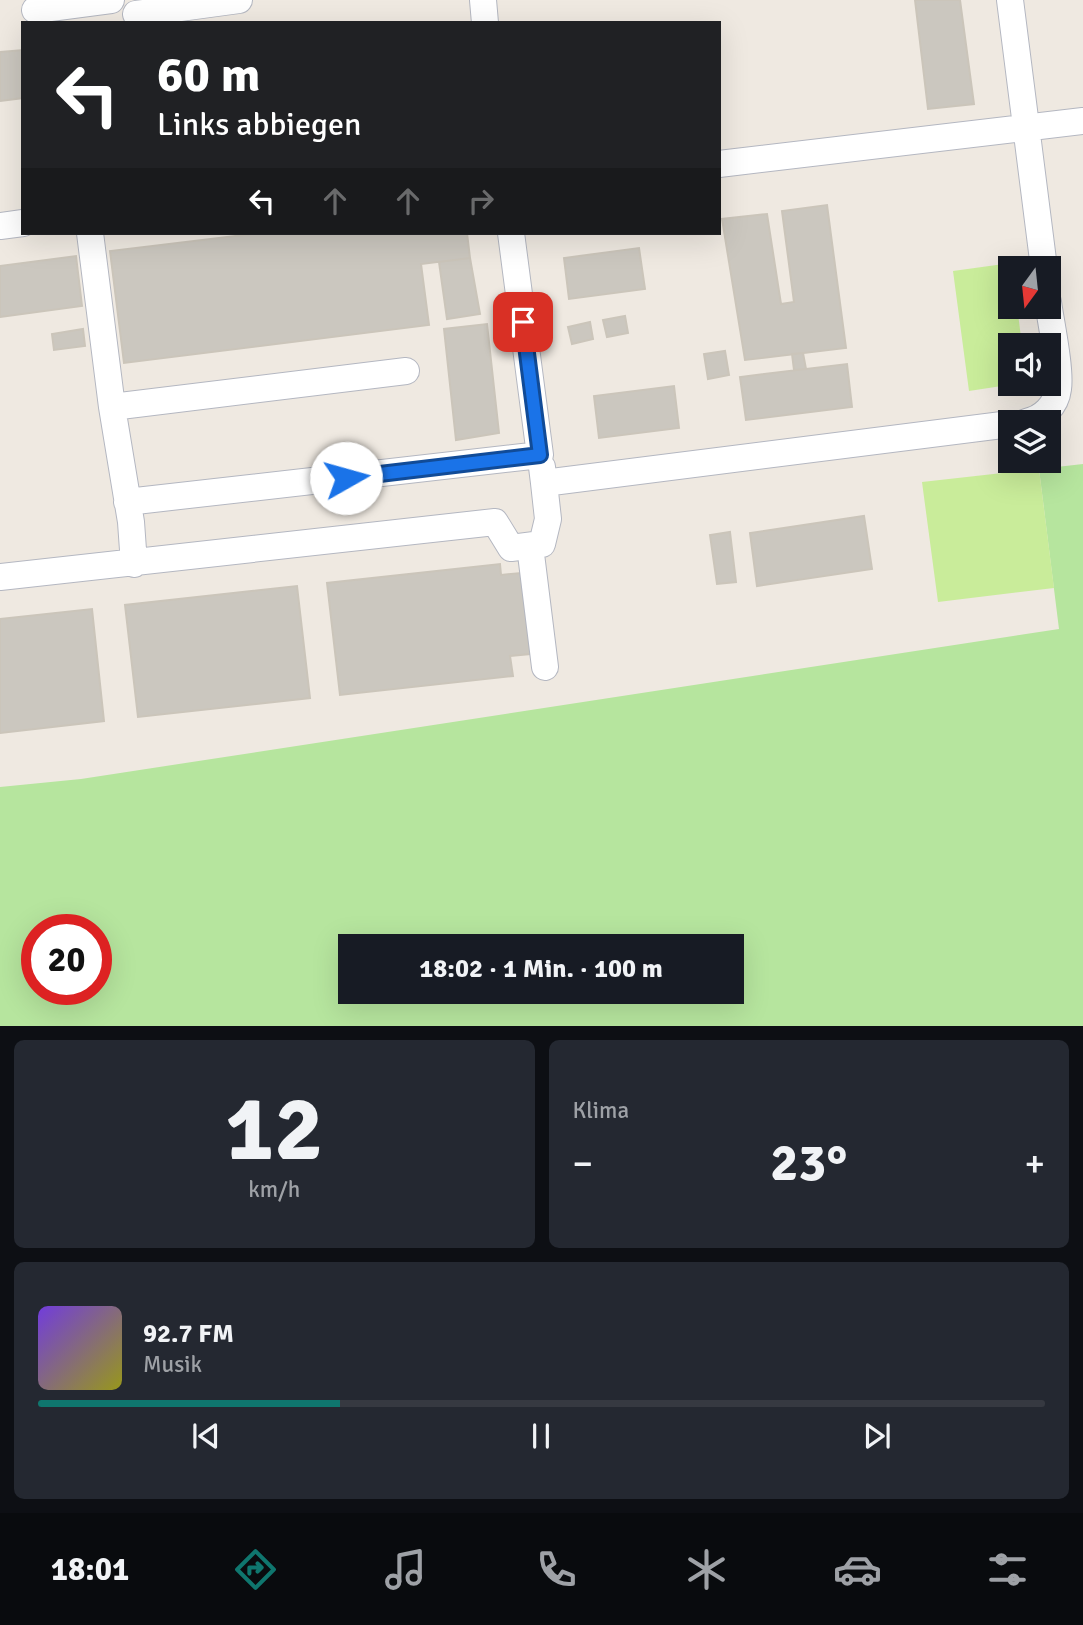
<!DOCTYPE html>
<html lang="de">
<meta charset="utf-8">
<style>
body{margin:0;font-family:Signika,sans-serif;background:#242831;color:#f1f3f6;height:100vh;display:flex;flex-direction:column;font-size:26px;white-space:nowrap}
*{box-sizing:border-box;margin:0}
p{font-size:23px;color:#9ea1a6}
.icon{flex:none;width:38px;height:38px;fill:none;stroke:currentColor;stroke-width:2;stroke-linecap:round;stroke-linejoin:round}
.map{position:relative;height:1026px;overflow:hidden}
.side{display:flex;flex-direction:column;gap:14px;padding:14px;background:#0d0f14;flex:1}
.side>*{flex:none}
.guide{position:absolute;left:21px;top:21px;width:700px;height:214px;border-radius:0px;box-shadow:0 7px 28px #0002;background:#202124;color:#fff;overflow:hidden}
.needle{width:46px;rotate:195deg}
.fabs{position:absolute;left:998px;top:256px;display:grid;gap:14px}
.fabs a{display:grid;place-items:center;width:63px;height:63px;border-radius:0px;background:#171b24;box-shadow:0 7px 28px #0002;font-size:35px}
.speed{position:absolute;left:21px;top:914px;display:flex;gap:14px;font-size:35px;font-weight:700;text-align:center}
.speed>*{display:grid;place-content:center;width:91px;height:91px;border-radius:50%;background:#171b24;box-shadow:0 7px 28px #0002;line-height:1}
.speed .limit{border:10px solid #d22;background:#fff;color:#111}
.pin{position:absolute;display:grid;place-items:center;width:60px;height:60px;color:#fff;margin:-30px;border-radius:14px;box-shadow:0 4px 10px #0006}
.me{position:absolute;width:77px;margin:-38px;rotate:83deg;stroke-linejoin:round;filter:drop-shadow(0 0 5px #0008)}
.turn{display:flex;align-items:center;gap:24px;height:147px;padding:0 21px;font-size:32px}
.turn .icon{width:91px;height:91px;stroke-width:2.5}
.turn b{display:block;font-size:49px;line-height:60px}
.lanes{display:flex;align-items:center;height:66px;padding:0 21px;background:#0003;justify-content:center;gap:35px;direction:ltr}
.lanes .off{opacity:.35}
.big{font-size:52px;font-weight:700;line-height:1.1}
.side .card{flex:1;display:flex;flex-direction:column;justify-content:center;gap:10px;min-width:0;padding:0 24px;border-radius:10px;background:#242831}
.side .dial{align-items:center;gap:0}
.dial b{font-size:91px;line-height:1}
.song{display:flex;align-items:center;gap:21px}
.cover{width:84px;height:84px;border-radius:10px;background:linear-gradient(135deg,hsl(260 70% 55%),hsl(60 70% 35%))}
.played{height:7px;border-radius:4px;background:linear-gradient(90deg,#0f766e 30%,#363941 30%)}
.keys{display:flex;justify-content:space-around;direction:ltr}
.heat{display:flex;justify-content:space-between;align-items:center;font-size:38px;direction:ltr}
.side .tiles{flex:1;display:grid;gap:14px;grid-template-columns:1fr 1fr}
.card:last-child{grid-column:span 2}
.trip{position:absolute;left:338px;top:934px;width:406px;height:70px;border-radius:0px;background:#171b24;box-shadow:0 7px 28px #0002;font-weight:700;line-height:70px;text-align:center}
.tab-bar{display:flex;height:112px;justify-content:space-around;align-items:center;background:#090b0e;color:#9ea1a6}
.tab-bar .icon{width:49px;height:49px}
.tab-bar .selected{color:#0f766e}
.tab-bar b{font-size:32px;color:#f1f3f6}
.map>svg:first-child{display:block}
.green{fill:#b6e59e;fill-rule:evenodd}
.pitch{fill:#c9ec9a}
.building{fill:#cbc7bf;stroke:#cbc5ba;stroke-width:2}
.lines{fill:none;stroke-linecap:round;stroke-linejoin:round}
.minor-casing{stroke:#b4b7c1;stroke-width:28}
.minor{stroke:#fff;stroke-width:26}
.route-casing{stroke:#114b97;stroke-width:18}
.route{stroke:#1a73e8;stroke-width:12}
</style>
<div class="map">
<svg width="1083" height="1027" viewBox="0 0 1083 1027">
<rect width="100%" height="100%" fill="#efe9e1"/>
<path class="green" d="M1083,464V1026H0V787L81,779L1059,629L1039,469ZM37,929H96V989H37ZM350,947H732V992H350Z"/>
<path class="pitch" d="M1011,263L1010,306H1017L1022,345H1010V383H1021L969,391L953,271Z
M1039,469L1054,588L938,602L922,482Z"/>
<path class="building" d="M915,0H960L974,104L928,109Z
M23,50V98L0,101V52Z
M827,205L846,348L745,360L722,219L767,214L781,304L794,302L782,211Z
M260,233H467L470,258L421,264L429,325L124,363L110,251Z
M639,248L645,289L569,299L564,258Z
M76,256L82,306L0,317V266Z
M470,258L480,314L447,319L439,262Z
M625,316L628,333L607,337L603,320Z
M590,322L593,339L572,344L568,327Z
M487,324L499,433L456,440L444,329Z
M83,329L85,346L54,350L52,334Z
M725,351L729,375L708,379L704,354Z
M803,353L806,369L794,370L792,354Z
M847,364L852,407L746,420L740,377Z
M674,386L679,428L599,438L594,396Z
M864,516L872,569L757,586L750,533Z
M730,532L736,582L717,584L710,535Z
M500,564L501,575L521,573L530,654L510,656L513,676L340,695L327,583Z
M297,586L310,698L138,717L125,605Z
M92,609L104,721L0,733V619Z"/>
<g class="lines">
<g class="minor-casing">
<path id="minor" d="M483,0L485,23
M1010,0L1044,268
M35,10L111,0
M136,14L239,0
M719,164L1083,121
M0,226L23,223
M90,233L112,407L131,522L134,564
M112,407L406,371
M1026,422C1042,419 1056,406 1058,389C1061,370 1051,323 1048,302
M542,467L544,483L1010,424
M127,502L540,455L511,233
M530,546L545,667
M0,577L495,522L511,548L542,544L548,519L544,483"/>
</g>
<use href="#minor" class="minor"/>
</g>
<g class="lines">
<g class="route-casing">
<path id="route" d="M346,478L540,455L523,322"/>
</g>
<use href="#route" class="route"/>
</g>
</svg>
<div class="fabs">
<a><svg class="needle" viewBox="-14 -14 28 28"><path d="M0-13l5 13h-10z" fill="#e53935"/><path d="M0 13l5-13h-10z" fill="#9ea1a6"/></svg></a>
<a><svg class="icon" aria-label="sound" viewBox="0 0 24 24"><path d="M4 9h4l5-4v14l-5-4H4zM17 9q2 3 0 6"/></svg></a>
<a><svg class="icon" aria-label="layers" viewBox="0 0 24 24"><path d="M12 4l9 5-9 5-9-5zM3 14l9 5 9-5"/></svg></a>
</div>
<div class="speed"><div class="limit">20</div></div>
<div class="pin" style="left:523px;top:322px;background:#d93025"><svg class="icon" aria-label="arrive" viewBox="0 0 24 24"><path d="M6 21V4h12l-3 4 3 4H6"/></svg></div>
<svg class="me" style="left:346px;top:478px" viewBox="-20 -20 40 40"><circle r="19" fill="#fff"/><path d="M0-13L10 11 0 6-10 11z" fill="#1a73e8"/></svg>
<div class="trip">18:02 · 1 Min. · 100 m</div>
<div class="guide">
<div class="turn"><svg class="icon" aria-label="left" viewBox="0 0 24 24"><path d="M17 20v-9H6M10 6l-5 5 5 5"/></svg><div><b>60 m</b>Links abbiegen</div></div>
<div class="lanes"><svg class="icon" aria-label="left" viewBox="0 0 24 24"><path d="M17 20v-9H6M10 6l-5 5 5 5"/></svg><svg class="icon off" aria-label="ahead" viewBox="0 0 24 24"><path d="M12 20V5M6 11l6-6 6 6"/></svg><svg class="icon off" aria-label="ahead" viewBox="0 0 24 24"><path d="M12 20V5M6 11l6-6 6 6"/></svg><svg class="icon off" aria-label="right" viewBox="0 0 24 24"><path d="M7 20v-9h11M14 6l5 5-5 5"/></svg></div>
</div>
</div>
<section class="side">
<div class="tiles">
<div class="card dial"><b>12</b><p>km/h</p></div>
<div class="card"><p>Klima</p>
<div class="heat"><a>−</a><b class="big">23°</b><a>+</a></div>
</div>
<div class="card">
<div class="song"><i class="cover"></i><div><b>92.7 FM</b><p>Musik</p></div></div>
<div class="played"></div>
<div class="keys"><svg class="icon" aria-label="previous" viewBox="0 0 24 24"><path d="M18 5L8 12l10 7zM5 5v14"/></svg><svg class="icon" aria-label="pause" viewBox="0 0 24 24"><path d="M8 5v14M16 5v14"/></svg><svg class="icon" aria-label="next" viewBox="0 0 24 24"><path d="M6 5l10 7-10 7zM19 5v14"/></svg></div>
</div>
</div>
</section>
<nav class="tab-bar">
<b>18:01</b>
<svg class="icon selected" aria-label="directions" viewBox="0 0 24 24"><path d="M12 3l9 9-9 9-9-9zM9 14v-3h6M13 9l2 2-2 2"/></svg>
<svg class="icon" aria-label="music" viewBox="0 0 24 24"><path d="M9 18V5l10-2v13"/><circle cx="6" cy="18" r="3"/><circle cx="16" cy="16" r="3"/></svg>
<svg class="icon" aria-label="phone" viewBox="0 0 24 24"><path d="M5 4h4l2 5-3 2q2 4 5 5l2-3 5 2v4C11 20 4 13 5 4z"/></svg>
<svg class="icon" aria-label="climate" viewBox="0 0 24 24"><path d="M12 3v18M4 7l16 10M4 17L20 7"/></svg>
<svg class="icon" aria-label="car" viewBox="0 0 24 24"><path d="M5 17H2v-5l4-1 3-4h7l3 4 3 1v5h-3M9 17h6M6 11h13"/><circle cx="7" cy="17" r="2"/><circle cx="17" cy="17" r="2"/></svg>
<svg class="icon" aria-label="filters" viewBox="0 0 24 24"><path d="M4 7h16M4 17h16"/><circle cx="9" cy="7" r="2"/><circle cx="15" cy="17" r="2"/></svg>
</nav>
